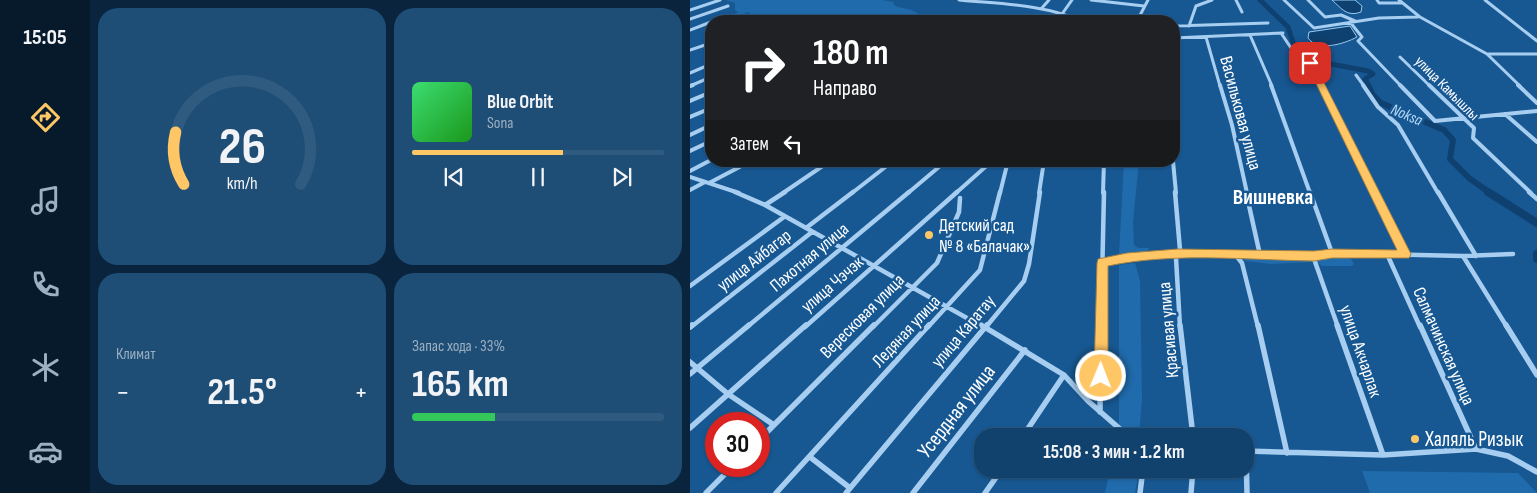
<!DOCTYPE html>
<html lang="ru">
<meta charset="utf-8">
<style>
body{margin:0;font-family:"Sofia Sans Condensed",sans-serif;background:#1e4d76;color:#f1f3f6;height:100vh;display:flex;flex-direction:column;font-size:19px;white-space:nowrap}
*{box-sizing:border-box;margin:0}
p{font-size:16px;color:#9cb0c2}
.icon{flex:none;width:28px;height:28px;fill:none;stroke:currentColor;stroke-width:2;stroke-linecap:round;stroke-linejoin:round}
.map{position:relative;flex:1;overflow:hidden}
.details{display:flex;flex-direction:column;gap:8px;padding:8px;background:#09243c;width:600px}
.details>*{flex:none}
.top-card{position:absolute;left:15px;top:15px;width:475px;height:152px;border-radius:20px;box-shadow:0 1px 4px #0004,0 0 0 1px #305b81;background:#202124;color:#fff;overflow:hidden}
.speed{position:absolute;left:15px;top:412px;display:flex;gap:10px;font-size:25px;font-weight:700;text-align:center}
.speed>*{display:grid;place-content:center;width:65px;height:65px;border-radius:50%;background:#11426e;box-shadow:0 1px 4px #0004,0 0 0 1px #305b81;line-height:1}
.speed .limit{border:8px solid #d22;background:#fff;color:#111}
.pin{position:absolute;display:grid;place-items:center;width:42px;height:42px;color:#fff;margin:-21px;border-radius:10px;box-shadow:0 2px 8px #0006}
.me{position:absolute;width:55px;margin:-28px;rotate:1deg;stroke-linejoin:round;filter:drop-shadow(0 0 4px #0008)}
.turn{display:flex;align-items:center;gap:18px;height:105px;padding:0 25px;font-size:22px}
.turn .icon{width:65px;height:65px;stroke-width:2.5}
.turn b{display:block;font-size:35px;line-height:42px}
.then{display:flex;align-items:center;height:48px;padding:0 25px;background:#0003;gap:10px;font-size:19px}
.big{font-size:38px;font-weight:700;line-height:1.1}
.details .widget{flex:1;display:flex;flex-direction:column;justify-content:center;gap:8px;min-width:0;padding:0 18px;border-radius:20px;background:#1e4d76}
.details .dial{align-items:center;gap:0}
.dial svg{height:130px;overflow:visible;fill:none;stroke:#305b81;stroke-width:7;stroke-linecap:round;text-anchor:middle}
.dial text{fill:#f1f3f6;stroke:none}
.song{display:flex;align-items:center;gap:15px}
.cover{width:60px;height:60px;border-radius:8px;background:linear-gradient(135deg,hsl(140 70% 55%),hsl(120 70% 35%))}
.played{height:5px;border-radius:2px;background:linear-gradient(90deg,#ffc666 60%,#305b81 60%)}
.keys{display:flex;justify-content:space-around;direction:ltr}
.heat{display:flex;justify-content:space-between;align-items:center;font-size:28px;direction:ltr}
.charge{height:8px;border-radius:4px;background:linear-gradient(90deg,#34c759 33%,#305b81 0)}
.details .tiles{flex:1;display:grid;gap:8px;grid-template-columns:repeat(2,1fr)}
.trip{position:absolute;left:284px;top:428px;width:280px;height:50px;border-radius:20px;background:#11426e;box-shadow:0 1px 4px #0004,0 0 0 1px #305b81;font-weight:700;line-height:50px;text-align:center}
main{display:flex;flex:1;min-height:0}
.tabs{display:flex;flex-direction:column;width:90px;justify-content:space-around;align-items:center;background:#071a2c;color:#9cb0c2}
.tabs .icon{width:35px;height:35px}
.tabs .active{color:#ffc666}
.tabs b{font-size:22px;color:#f1f3f6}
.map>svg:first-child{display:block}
.green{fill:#206bac}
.water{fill:#0f4170;stroke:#9acbf3}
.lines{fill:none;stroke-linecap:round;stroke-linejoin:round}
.river-far2{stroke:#0f4170;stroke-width:5}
.river-far1{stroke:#0f4170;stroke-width:6}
.river{stroke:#0f4170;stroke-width:8}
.minor-far3{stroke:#a7cef0;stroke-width:3}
.minor-far2{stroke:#a7cef0;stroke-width:4}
.minor-far1{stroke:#a7cef0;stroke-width:4.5}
.minor{stroke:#a7cef0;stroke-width:5.5}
.route{fill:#ffc666;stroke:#a68142}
.poi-dot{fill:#ffc666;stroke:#175893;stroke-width:2}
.labels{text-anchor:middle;stroke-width:5;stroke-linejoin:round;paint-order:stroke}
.far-street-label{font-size:15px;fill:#fff;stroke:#175893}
.far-water-label{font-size:16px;font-style:italic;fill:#b3d8f7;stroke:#175893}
.street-label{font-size:18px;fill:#fff;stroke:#175893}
.poi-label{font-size:18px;fill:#fff;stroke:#175893;text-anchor:start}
.near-street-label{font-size:21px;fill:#fff;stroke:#175893}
.near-poi-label{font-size:21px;fill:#fff;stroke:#175893;text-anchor:start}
.district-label{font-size:22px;font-weight:bold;fill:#fff;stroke:#175893}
</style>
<main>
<nav class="tabs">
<b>15:05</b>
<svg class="icon active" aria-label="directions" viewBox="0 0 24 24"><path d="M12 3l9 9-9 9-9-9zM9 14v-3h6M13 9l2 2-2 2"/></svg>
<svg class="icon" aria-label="music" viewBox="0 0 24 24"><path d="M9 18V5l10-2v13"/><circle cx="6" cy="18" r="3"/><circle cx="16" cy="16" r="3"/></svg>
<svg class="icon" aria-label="phone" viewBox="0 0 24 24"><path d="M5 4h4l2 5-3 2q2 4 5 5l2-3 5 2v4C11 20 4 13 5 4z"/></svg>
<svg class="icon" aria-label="climate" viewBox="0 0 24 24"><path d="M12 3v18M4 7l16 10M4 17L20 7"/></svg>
<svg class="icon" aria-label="car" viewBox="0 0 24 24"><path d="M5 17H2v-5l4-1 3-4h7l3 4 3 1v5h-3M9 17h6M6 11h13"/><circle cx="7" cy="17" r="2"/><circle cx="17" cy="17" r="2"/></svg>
</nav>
<section class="details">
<div class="tiles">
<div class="widget dial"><svg viewBox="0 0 100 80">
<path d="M14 69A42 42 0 1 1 86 69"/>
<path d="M14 69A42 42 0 0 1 9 37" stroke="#ffc666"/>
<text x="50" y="56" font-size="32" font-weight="700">26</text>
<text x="50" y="72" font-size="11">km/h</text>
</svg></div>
<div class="widget">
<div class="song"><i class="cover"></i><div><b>Blue Orbit</b><p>Sona</p></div></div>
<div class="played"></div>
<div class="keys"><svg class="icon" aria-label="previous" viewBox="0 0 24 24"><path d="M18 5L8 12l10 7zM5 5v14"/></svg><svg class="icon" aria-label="pause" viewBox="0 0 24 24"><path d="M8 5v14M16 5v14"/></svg><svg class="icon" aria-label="next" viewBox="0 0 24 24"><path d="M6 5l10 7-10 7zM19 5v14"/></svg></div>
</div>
<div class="widget"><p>Климат</p>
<div class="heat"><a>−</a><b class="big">21.5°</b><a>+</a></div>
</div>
<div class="widget"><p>Запас хода · 33%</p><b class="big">165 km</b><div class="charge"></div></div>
</div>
</section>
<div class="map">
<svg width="847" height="493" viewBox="0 0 847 493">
<rect width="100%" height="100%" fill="#175893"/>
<path class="green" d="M36,0H192L203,2L205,6L221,10L243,21H217L201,14L190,17L105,21L75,18L62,15L58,12L52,15H42L48,12L45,10V3Z
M434,161H449L443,222L444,245L448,248H459L457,254L431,260L429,255Z
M615,254L623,262L581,264L555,261L552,255Z
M629,255C642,255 658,250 664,264L662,266H632L628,263L626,257Z
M445,263L450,281L452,399L449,436L441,435L429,426V265Z
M420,469H449L445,493H415Z
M672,471L828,473L847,493H680Z"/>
<path class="water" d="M642,0H665L672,6L671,12C657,17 652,9 642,0Z
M660,26L667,37C654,44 628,52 618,38L619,32Z"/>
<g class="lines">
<path class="river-far2" d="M570,0L598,27L605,48L614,55L625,61L678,71L683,74L675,79L679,86"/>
<path class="river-far1" d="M678,85L683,95L691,103L754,130L763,140L760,159L779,178L800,193"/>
<path class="river" d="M798,192L847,223
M847,254V259"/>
<path class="minor-far3" d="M269,0C309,4 354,4 391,21
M401,0L454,6
M546,0L552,12
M594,0L624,28L689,18L728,17
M618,0L635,17L651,15L665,21
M687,0L689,3H711
M709,0L730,17L797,54L830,86
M795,0L847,41
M351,9L359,0
M0,10L30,0
M372,14L382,0
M0,19L38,6
M24,21L37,17
M447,21L458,0
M660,22L672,37L668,41L711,86
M484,26L578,23
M499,26L506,6L522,0
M0,30L21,22
M591,33L603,51L620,63L631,86
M560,35L582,86
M516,37L530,86
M484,38L593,33
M0,50L21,43
M797,54H847
M710,57L740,86
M0,73L21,64
M666,75L674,86
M0,86L21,77"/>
<path class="minor-far2" d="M530,85L542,125L557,193
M581,85L620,193
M631,85L685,193
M673,85L688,107L708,125L748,193
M710,85L745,121L847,111
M739,85L784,128L783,138L841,193
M828,85L847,103
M0,86L3,85
M0,101L21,92
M815,114L847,142
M0,117L21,108
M0,135L21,125
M0,151L21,141
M483,161L486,193
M0,171L21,160
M0,177L49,193
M19,183L61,161
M0,190L15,182
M93,193L140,161
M162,193L203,161
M218,193L256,161
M266,193L302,161
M310,193L318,161
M349,193L354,161
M413,193L414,161"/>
<path class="minor-far1" d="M45,192L75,205L293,327
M485,192L490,250L486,258L490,327
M556,192L570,255
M620,192L642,253
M684,192L715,254
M748,192L786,256
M839,192L847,199
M75,205L95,192
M116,228L163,192
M545,254L552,263L568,327
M697,254L730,327
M623,256L648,327
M773,256L817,327
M413,263C456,256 499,253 543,254C576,254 609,258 642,253L773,256L823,254
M0,286L94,217
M1,327L122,232
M57,327L219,192
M115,327L267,192
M183,327L247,263L269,212L270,198
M238,327L290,270L310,192
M296,327L334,281L339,264L350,192
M411,327L414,192"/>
<path class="minor" d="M291,325L374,375L398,401L438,436
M490,325L503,436
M568,325L597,453
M647,325L693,455
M730,325L786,449
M816,325L847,375
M0,327L2,325
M0,362L38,394L84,425
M0,374L59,325
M410,412L411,325
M0,428L116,325
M333,436L374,375
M69,440L184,325
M555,451L693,455L786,449L818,456L847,472
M556,451L557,493
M120,457L160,488
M16,493L43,466
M86,493L239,325
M156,493L297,325
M223,493L335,350
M295,493L312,469
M450,493L453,469
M501,493L503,469"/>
</g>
<path class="route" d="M620,61L624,63L721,254L719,258H642L624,261C556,260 485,252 418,266V376L416,381L411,383L406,381L404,376L407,263L408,259L437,253L488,249L624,251L642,249L707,250L616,63Z"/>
<g class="poi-dot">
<circle cx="239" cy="235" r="5"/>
<circle cx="725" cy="439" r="5"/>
</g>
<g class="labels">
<g class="far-street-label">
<text transform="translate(757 88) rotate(45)" y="5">улица Камышлы</text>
</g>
<g class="far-water-label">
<text transform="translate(717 114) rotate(23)" y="6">Noksa</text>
</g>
<g class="street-label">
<text transform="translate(551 113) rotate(75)" y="6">Васильковая улица</text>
<text transform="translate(119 257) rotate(-40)" y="6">Пахотная улица</text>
<text transform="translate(64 260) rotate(-38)" y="6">улица Айбагар</text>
<text transform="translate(142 284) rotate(-41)" y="6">улица Чэчэк</text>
<text transform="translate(172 316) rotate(-45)" y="6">Вересковая улица</text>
<text transform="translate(478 330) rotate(-95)" y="6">Красивая улица</text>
<text transform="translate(216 331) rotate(-47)" y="6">Ледяная улица</text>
<text transform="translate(273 331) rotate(-50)" y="6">улица Каратау</text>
<text transform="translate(754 346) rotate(66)" y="6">Салмачинская улица</text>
<text transform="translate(671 351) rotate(71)" y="6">улица Акчарлак</text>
</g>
<g class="poi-label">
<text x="249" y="231">Детский сад<tspan x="249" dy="21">№ 8 «Балачак»</tspan></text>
</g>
<g class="near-street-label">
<text transform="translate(266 411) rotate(-52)" y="7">Усердная улица</text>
</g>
<g class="near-poi-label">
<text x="735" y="446">Халяль Ризык</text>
</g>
<g class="district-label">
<text x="583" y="204">Вишневка</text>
</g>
</g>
</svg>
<div class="speed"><div class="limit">30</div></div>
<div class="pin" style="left:620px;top:63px;background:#d93025"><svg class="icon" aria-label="arrive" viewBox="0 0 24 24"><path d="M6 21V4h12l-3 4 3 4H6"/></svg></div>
<svg class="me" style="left:411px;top:376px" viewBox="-20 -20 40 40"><circle r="17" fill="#ffc666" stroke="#fff" stroke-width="3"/><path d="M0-11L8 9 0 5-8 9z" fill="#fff"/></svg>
<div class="trip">15:08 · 3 мин · 1.2 km</div>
<div class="top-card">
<div class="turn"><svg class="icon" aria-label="right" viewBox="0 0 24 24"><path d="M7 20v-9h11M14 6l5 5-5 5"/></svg><div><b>180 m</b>Направо</div></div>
<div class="then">Затем<svg class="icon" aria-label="left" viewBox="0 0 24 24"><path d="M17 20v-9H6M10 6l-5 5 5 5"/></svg></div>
</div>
</div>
</main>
